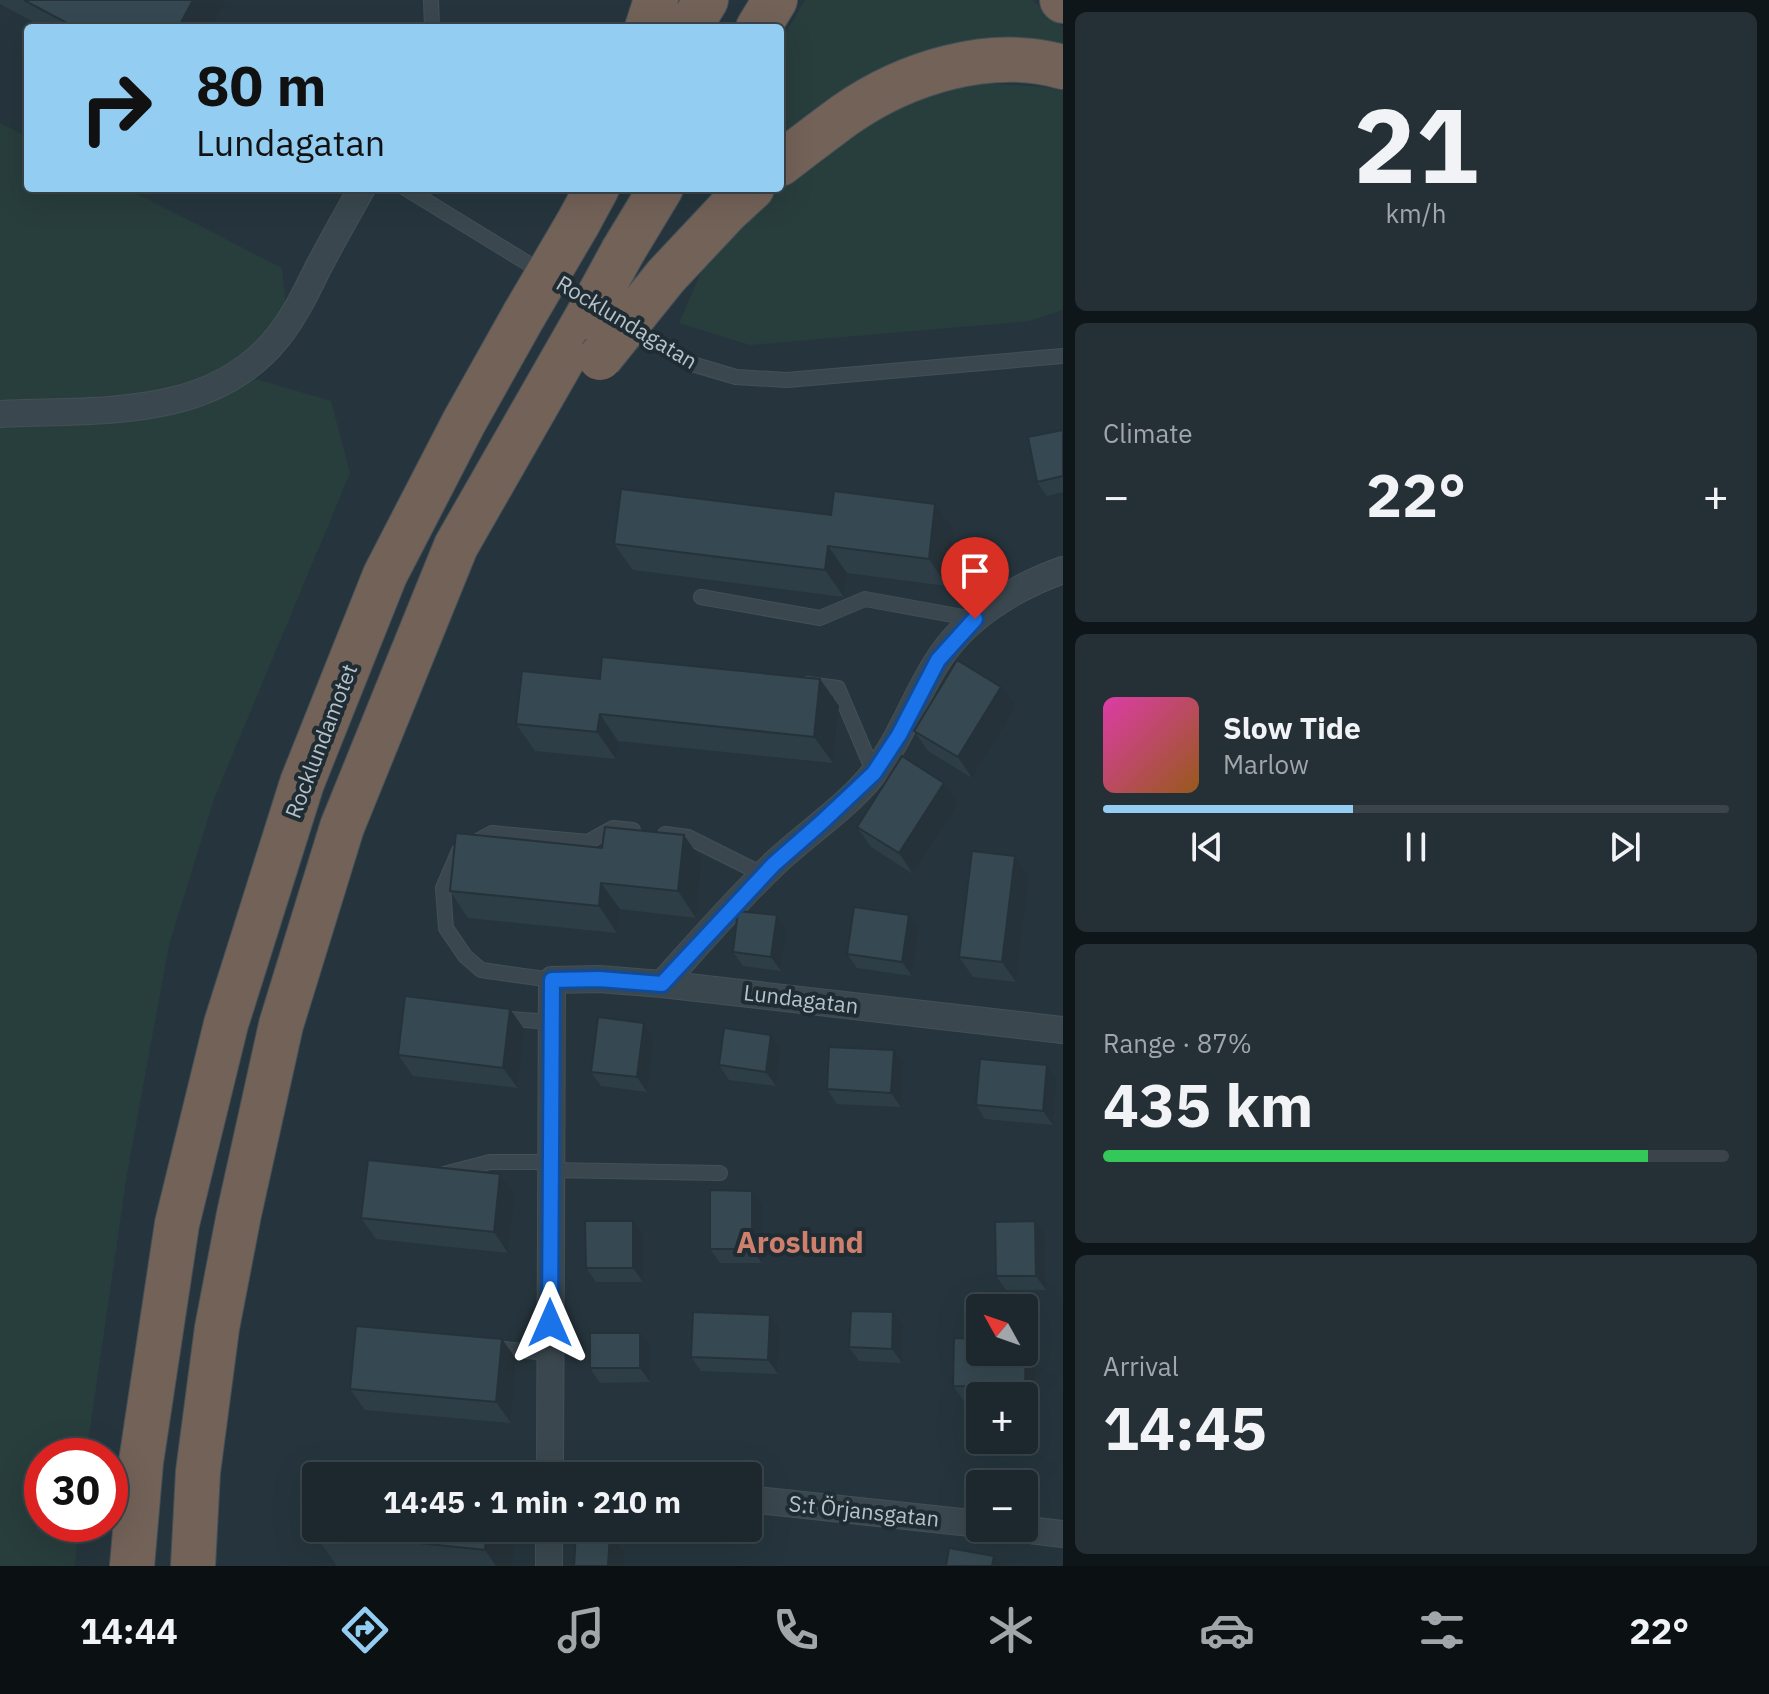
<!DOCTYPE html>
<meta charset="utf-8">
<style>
body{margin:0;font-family:"IBM Plex Sans",sans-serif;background:#253036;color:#f1f3f6;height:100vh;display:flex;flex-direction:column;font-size:30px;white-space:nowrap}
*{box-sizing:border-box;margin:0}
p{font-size:26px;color:#a0a6aa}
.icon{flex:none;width:44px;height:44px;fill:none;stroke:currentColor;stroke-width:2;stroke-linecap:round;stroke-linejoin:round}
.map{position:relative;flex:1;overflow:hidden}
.drawer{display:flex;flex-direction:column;gap:12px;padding:12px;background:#0f1619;width:706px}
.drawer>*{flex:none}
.hud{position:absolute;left:24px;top:24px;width:760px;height:168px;border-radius:8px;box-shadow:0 8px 32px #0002,0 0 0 2px #3a444a;background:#93cdf1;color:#111;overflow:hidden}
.needle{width:52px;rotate:310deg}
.fabs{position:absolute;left:966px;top:1294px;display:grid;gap:16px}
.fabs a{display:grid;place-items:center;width:72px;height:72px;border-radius:8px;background:#1c282e;box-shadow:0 8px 32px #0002,0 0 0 2px #3a444a;font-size:40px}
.speed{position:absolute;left:24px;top:1438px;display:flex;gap:16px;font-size:40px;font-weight:700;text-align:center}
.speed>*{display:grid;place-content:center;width:104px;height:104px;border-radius:50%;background:#1c282e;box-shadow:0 8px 32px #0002,0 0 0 2px #3a444a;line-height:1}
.speed .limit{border:12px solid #d22;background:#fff;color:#111}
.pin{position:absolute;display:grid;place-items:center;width:68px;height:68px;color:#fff;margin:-82px -34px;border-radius:50% 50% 50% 0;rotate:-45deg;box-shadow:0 0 8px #0007}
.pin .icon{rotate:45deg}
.me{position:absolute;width:88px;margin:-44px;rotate:0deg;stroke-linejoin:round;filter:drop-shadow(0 0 6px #0008)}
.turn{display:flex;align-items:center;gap:28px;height:168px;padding:0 40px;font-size:36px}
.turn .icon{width:104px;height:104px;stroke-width:2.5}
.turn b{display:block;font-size:56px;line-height:68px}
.big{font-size:60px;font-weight:700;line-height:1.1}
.drawer .card{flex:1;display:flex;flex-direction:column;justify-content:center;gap:12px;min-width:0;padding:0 28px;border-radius:12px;background:#253036}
.drawer .dial{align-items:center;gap:0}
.dial b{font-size:104px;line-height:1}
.song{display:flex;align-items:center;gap:24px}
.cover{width:96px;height:96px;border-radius:12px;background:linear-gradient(135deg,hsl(320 70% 55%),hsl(30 70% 35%))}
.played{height:8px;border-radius:4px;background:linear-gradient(90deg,#93cdf1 40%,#3a444a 40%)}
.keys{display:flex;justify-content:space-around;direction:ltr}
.heat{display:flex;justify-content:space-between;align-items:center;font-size:44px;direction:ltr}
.charge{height:12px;border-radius:6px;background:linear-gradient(90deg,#34c759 87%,#3a444a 0)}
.trip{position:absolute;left:302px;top:1462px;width:460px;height:80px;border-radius:8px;background:#1c282e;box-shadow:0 8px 32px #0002,0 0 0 2px #3a444a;font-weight:700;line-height:80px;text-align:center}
.dock{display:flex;height:128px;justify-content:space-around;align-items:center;background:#0b1012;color:#a0a6aa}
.dock .icon{width:56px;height:56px}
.dock .on{color:#93cdf1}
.dock b{font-size:36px;color:#f1f3f6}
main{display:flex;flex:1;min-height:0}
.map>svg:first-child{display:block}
.green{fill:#283e3c}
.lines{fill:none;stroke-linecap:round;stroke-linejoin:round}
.lane-casing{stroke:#435057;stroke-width:16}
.street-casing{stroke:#435057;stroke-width:28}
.highway-casing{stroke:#455158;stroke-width:46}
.lane{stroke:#3a474e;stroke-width:14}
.street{stroke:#3a474e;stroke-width:26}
.highway{stroke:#736258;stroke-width:44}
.highway-bridge-casing{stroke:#455158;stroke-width:46;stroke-linecap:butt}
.highway-bridge{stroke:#736258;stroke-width:44}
.wall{fill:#2e3e46}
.shaded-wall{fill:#263239}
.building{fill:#364851;stroke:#263239;stroke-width:2}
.route-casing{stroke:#114b97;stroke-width:20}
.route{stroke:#1a73e8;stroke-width:14}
.labels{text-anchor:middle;stroke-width:8;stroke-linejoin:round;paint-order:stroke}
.street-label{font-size:22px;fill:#b6c1c8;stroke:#1f2c33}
.district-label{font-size:30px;font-weight:bold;fill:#ce806c;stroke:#1f2c33}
</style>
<main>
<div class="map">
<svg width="1063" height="1566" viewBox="0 0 1063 1566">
<rect width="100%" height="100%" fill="#26353d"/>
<path class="green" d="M805,0H1032L1063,27V49L1048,42H957L840,92L780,141V43Z
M968,82L1063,88V310L1029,321L750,345L679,323L710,252L819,154L898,103Z
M0,123L28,137V188H126L282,268L287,319L239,374L331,401L350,473L214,799L169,945L127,1174L86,1456H42V1524H78L75,1566H0Z"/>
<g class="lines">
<g class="lane-casing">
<path id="lane" d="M431,0L432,28
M405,188L591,302
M629,326L692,364L736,377L787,380L1063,356
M701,597L820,618L865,599L974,619
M807,684L838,688L874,773
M665,834L688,837L764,875
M552,980L481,970L465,956L446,928L443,888L459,851L492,833L588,842L613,828L633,830
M499,1018L551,1022
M550,1170L720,1173
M444,1174L490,1162H550
M491,1348L550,1353"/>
</g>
<g class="street-casing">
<path id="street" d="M0,414C97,409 211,421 278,337C295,316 306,292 318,268C332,241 347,215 362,188
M662,984C699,943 735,901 775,863C807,833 846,808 874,773C901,739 914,698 937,662C965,617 1015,587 1063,570
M550,1476L552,980L599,979L662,984L1063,1030
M748,1499L980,1524
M1012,1528L1063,1534
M549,1566V1528"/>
</g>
<g class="highway-casing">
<path id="highway" d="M1062,0L1063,1
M647,28L656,0
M689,28L706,0
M758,28L775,0
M780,164C801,148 823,131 845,115C905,73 990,46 1063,67
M578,223L597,188
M623,251L661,188
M666,276L727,211L752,188
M132,1566L141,1462L177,1224L226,1024L302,783L385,575L464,422L524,315
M193,1566L198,1472L217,1328L239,1214L281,1025L342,827L456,546L587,317"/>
</g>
<use href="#lane" class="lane"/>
<use href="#street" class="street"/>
<use href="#highway" class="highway"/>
<g class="highway-bridge-casing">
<path id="highway-bridge" d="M524,315L578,223
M587,317L623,251
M600,358L666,276"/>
</g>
<use href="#highway-bridge" class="highway-bridge"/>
</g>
<path class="wall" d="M0,0H226L211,28H45L0,4Z
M1063,430V492L1047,496L1037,482Z
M935,504L954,530L947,586L847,573L844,597L633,570L614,544L831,515Z
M522,671L839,706L833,763L618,741L616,759L535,751L516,724Z
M1016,707L972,778L928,751L914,731Z
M944,783L958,804L913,874L871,847L857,827Z
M1015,856L1029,877L1016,982L973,977L959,957Z
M702,861L696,918L620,909L617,933L468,918L450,891Z
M909,915L919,929L912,976L857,968L847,954Z
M787,930L781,971L743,966L733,952Z
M510,1009L524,1029L518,1088L413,1076L398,1055Z
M644,1023L654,1037L647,1092L601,1086L591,1072Z
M771,1035L781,1049L776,1086L729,1080L719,1065Z
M904,1064L901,1107L837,1104L827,1089Z
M1047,1065L1057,1079L1053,1125L985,1119L976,1105Z
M500,1174L515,1195L508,1253L376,1239L361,1218Z
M752,1191L762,1205V1263H720L710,1249Z
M643,1235V1282H596L586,1268Z
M1045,1235L1046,1290H1006L996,1276Z
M770,1315L780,1329L778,1374L701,1371L691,1357Z
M903,1326L902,1363L859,1361L849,1347Z
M502,1339L516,1359L511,1423L365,1410L350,1389Z
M650,1347V1382L600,1383L590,1368Z
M1036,1354L1035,1402L1024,1401V1396H980V1400H963L953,1386Z
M516,1528L512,1566H337L313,1532Z"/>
<path class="shaded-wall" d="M193,0H226L211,28H178Z
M935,504L954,530L947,586L929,559Z
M828,546L847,573L844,597L825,570Z
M820,679L839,706L833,763L814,737Z
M1001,687L1016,707L972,778L958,757Z
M600,714L618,741L616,759L597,732Z
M944,783L958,804L913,874L899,853Z
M684,835L702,861L696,918L678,891Z
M1015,856L1029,877L1016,982L1002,962Z
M601,883L620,909L617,933L599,906Z
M777,915L787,930L781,971L771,957Z
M909,915L919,929L912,976L902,962Z
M510,1009L524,1029L518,1088L503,1068Z
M644,1023L654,1037L647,1092L637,1077Z
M771,1035L781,1049L776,1086L766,1072Z
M894,1050L904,1064L901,1107L891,1093Z
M1047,1065L1057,1079L1053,1125L1043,1111Z
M500,1174L515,1195L508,1253L494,1232Z
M752,1191L762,1205V1263L752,1249Z
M633,1221L643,1235V1282L633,1268Z
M1035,1221L1045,1235L1046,1290L1036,1276Z
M893,1312L903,1326L902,1363L892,1349Z
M770,1315L780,1329L778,1374L768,1360Z
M640,1333L650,1347V1382L640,1368Z
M502,1339L516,1359L511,1423L496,1402Z
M1026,1340L1036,1354L1035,1402L1025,1387Z
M487,1528H516L512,1566H496L485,1550Z
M610,1532L624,1553L623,1566H608Z
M994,1556L1001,1566H992Z"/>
<path class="building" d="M24,0H193L178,28H76Z
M1063,430V476L1037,482L1028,437Z
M621,489L831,515L834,491L935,504L929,559L828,546L825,570L614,544Z
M602,657L820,679L814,737L600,714L597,732L516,724L522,671L600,679Z
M957,660L1001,687L958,757L914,731Z
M902,756L944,783L899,853L857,827Z
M605,827L684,835L678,891L601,883L599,906L450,891L456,833L602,848Z
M972,851L1015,856L1002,962L959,957Z
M854,907L909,915L902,962L847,954Z
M738,911L777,915L771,957L733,952Z
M405,996L510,1009L503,1068L398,1055Z
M598,1017L644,1023L637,1077L591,1072Z
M724,1028L771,1035L766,1072L719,1065Z
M829,1047L894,1050L891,1093L827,1089Z
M980,1059L1047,1065L1043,1111L976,1105Z
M368,1160L500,1174L494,1232L361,1218Z
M710,1190L752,1191V1249H710Z
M585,1221H633V1268H586Z
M1035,1221L1036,1276H996L995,1222Z
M851,1311L893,1312L892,1349L849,1347Z
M693,1312L770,1315L768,1360L691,1357Z
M356,1326L502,1339L496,1402L350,1389Z
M590,1333H640V1368H590Z
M954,1338L980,1339V1352H1024V1340H1026L1025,1387L953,1386Z
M319,1473L353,1476H319Z
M316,1506V1528H487L485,1550L313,1532Z
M576,1531L610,1532L608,1566H574Z
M949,1548L994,1556L992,1566H946Z"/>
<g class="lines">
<g class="route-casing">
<path id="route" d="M550,1323L552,980L599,979L662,984L774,864L822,822L874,773L899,735L938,660L975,619"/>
</g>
<use href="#route" class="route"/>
</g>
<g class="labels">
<g class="street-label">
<text transform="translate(627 322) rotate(31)" y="8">Rocklundagatan</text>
<text transform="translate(321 741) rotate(-69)" y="8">Rocklundamotet</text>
<text transform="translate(801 999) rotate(7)" y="8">Lundagatan</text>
<text transform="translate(864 1511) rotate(6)" y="8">S:t Örjansgatan</text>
</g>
<g class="district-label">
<text x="800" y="1253">Aroslund</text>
</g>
</g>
</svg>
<div class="fabs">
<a><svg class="needle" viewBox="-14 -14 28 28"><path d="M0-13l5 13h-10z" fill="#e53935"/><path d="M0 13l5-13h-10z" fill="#a0a6aa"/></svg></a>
<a>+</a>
<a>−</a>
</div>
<div class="speed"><div class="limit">30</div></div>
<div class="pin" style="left:975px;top:619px;background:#d93025"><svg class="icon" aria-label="arrive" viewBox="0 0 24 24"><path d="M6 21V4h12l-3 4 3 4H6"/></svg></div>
<svg class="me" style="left:550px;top:1323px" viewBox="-20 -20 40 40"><path d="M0-17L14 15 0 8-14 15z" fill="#1a73e8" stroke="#fff" stroke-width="4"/></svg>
<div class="trip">14:45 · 1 min · 210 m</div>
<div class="hud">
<div class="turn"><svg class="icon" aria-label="right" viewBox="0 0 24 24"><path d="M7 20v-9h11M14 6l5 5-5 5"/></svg><div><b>80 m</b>Lundagatan</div></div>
</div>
</div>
<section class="drawer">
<div class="card dial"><b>21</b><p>km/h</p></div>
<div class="card"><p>Climate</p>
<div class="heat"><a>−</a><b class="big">22°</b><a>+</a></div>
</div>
<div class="card">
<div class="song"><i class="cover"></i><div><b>Slow Tide</b><p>Marlow</p></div></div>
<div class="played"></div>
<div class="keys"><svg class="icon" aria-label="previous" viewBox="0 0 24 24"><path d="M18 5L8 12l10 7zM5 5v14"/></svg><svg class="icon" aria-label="pause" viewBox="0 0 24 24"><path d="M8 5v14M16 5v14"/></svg><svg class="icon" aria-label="next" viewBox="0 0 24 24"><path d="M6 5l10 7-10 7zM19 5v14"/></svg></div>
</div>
<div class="card"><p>Range · 87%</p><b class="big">435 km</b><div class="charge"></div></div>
<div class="card"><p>Arrival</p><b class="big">14:45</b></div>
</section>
</main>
<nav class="dock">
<b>14:44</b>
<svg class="icon on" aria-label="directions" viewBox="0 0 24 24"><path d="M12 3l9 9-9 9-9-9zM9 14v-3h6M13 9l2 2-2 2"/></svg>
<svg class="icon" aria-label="music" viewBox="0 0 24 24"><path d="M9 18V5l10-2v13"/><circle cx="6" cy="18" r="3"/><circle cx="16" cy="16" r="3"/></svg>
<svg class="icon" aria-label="phone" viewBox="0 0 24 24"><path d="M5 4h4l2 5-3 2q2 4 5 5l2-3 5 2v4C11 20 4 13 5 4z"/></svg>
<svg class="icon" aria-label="climate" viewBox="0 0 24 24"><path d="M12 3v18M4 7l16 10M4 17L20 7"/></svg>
<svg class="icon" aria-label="car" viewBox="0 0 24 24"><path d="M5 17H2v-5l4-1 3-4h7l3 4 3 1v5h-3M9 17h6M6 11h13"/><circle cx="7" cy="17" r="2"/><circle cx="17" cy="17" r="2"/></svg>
<svg class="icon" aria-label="filters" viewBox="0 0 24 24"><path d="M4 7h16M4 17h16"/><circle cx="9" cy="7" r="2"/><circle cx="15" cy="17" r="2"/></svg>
<b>22°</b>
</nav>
